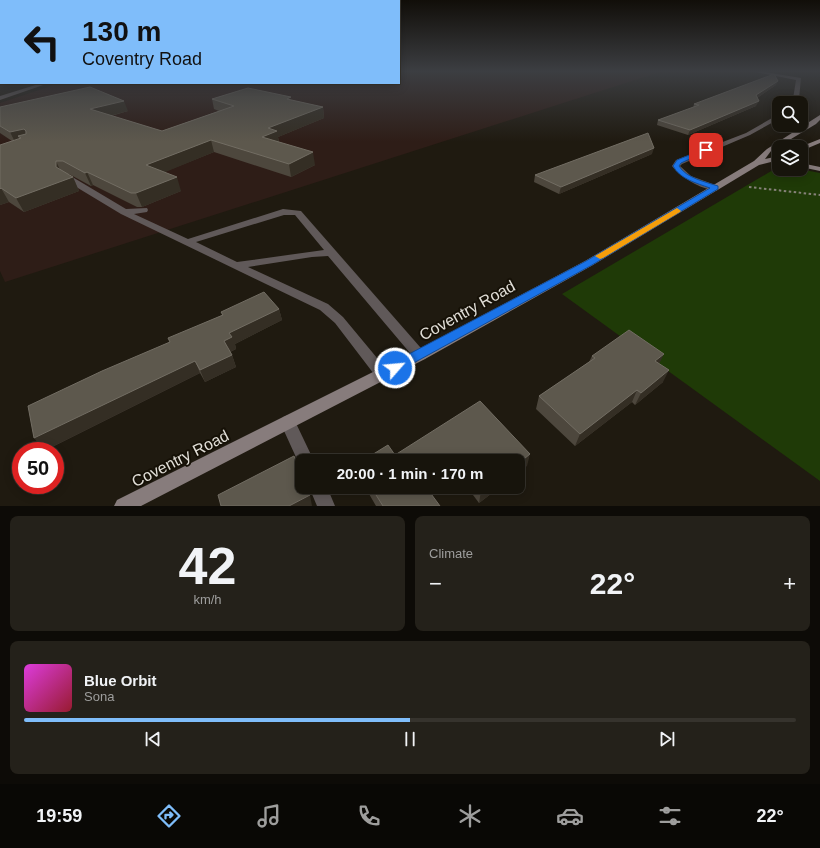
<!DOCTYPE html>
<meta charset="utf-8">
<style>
body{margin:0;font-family:Helvetica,sans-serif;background:#24211a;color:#f1f3f6;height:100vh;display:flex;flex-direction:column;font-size:15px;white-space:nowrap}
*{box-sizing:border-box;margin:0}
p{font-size:13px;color:#9e9e9d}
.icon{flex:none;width:22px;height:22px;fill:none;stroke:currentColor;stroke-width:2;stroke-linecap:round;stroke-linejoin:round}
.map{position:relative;height:506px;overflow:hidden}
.side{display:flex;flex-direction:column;gap:10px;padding:10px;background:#0d0b07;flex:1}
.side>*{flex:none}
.guide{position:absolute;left:0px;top:0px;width:400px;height:84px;box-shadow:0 2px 10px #0003,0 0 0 1px #36332d;background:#7fbdfa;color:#111;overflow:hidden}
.controls{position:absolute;left:772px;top:96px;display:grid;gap:8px}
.controls a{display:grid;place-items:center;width:36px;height:36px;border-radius:8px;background:#17140c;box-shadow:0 2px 10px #0003,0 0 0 1px #36332d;font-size:20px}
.speed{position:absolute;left:12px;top:442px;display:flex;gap:8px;font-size:20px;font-weight:700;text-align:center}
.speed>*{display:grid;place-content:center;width:52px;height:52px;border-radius:50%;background:#17140c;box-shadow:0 2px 10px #0003,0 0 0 1px #36332d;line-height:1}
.speed .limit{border:6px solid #d22;background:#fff;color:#111}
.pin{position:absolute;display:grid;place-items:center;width:34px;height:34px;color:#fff;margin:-17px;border-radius:8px;box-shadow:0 2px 6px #0006}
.me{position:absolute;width:44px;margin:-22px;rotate:63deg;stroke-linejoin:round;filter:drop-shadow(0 0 3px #0008)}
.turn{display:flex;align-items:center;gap:14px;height:84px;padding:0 16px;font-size:18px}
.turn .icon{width:52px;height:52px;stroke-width:2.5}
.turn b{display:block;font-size:28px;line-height:34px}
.big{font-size:30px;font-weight:700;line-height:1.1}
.side .card{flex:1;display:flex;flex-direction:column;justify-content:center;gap:6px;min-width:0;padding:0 14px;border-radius:8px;background:#24211a}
.side .dial{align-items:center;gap:0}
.dial b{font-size:52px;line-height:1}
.song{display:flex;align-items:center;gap:12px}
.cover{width:48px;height:48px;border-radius:6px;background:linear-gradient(135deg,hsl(300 70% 55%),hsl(350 70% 35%))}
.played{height:4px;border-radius:2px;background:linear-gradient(90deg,#7fbdfa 50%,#36332d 50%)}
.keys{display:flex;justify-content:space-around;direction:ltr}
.heat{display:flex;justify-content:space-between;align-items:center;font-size:22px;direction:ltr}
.side .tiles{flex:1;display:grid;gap:10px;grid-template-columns:1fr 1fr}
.card:last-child{grid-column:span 2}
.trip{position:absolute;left:295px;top:454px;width:230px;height:40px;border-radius:8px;background:#17140c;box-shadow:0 2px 10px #0003,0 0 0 1px #36332d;font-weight:700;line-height:40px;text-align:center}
.menu{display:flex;height:64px;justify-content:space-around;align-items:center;background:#090805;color:#9e9e9d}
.menu .icon{width:28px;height:28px}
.menu .selected{color:#7fbdfa}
.menu b{font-size:18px;color:#f1f3f6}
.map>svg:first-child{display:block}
.education{fill:#2e1d17}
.green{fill:#1f3a07}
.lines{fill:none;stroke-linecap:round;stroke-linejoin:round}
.path{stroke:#868279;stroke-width:2;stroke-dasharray:2.5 2.5;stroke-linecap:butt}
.lane{fill:#605959;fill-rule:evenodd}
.street{fill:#605959;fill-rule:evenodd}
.secondary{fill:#877c7c;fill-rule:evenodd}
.wall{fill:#4d473d}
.shaded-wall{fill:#342e24}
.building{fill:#5d584d;stroke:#726d63}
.route{fill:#1a73e8;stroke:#114b97}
.slow{fill:#f59e0b}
.labels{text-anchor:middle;stroke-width:4;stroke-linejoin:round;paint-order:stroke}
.near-street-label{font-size:16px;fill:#e2dfd8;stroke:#161107}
</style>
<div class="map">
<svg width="820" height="506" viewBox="0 0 820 506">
<rect width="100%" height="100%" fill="#1f1a10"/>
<path class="education" d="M399,71H663L5,282L0,271V103L60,83H399Z"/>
<path class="green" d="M800,169L820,173V481L562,294L773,170Z"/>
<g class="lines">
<path class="path" d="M749,187L820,195"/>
<path class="lane" d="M63,175H69L126,209L147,208L148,210L147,212L134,214L188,239L283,209L301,211L427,355L425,359L420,360L415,359L328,256L312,257L248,267L328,304L343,317L387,370L389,374L387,378L382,379L377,378L335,323L320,310L121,214L63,179ZM284,215H295L324,250L237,262L196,242Z
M288,415L293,417L314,461H302V467L300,466L280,422L283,417Z
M309,487H327L335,506H317Z"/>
<path class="street" d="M750,71H759L801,78L799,99L795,103H789L793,99L796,80Z
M42,83H49L0,100V96Z
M779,114V119L777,120L750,135L682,164L680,166L691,176L718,186V190C705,192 680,177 672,166L676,160L746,133Z"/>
<path class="secondary" d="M820,115V120L816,124L771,151L765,159L779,156V160L759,165L593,265L425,359L141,506H114L117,500L415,351L585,261L754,161L767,149Z
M820,139V143L801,151L800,147Z
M801,163L820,167V171L801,167Z"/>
</g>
<path class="wall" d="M776,85L757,98L756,106L688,135L657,125L658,120L693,108L694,104Z
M212,99L291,100L323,107L324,118L278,137L279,142L315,165L291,177L214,152L164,172L181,191L142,207H137L93,185L91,186L69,174H67L73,177L79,191L24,212L9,202L0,205V145L12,141L0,133V107L128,111L111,116L162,131L219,111L214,109Z
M652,154L559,194L534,182L535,175Z
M279,309L282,320L235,344L236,349L230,352L232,355L236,367L205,382L200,373L44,451L170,342L222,315L221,312Z
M592,356L663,382L635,405L632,402L575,446L536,409L539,396L589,362Z
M365,487H438L430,493L440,506H376Z
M467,487H500L479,503Z"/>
<path class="shaded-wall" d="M778,81L776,85L754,100L756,95Z
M124,101L128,111L94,120L90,109Z
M759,101L756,106L688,135L690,130Z
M323,107L324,118L278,137L279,142L262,137L268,128Z
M24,129L30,141L21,138L18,136L21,143L16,144L10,132Z
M211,140L214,152L151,178L146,165Z
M654,148L652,154L559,194L561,187Z
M313,152L315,165L291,177L289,164Z
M56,161L62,174L56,167Z
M87,172L93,185L91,186L85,173Z
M73,177L79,191L24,212L16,198Z
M177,177L181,191L142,207L136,193Z
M1,188L9,202L0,205V189Z
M279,309L282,320L235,344L236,349L228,353L224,341L229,333Z
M664,354L658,366L655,361Z
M232,355L236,367L205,382L200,370Z
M195,361L200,373L44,451L34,438Z
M669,370L663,382L635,405L641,393Z
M637,390L632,402L575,446L580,434Z
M530,454L527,466L518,473V464Z
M424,487H438L424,497Z
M487,487H500L479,503L481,491Z
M310,495L312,506H289Z"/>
<path class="building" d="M774,74L778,81L756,95L759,101L690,130L658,120L699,105L694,104Z
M90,87L124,101L90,109L162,131L234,106L212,99L248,88L291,97L287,99L323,107L268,128L277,131L262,137L313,152L289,164L211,140L146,165L177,177L136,193H131L87,172L85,173L63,161H56V167L73,177L16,198L1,188L0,189V145L21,138L18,136L26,134V131L24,129L10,132L0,126V107Z
M648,133L654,148L561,187L535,175Z
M264,292L279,309L229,333L232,337L224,341L232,355L200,370L195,361L34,438L28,406L102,371L170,342L168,338L223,315L221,312Z
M629,330L664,354L655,361L669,370L641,393L637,390L580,434L539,396L595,358L592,356Z
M480,401L530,454L518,464V461H362L388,445L395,455Z
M294,456L302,476V487H306L310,495L289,506H221L218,495Z
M371,487H426L440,506H383Z
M478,487H487L481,491Z"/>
<linearGradient id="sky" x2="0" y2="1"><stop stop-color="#110e09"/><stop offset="0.5" stop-color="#3c3e42"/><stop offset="1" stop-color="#3c3e42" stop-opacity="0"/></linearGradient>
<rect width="820" height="142" fill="url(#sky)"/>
<path class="route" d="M704,149L710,150L681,163L679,166C686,178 706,182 718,186V189L592,265L399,371L395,372L390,371L389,368L390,364L586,261L710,188C696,183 680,179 673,166L677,160Z"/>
<path class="slow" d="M677,208L681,211L680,212L603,258L600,259L595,256Z"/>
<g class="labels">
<g class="near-street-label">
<text transform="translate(467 310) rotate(-29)" y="6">Coventry Road</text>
<text transform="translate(180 458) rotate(-27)" y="6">Coventry Road</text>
</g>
</g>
</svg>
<div class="controls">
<a><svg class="icon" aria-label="search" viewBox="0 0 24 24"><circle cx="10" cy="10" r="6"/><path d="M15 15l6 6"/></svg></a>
<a><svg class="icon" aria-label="layers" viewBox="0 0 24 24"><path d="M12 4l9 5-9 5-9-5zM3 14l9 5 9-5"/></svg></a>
</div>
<div class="speed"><div class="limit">50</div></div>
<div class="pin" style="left:706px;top:150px;background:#d93025"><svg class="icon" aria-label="arrive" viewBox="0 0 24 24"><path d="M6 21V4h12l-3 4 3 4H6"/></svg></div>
<svg class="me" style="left:395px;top:368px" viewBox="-20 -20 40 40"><circle r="17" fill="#1a73e8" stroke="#fff" stroke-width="3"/><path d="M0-11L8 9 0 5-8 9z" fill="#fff"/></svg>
<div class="trip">20:00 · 1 min · 170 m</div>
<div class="guide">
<div class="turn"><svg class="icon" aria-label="left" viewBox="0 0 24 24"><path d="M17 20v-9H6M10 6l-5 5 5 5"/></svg><div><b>130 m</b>Coventry Road</div></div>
</div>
</div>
<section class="side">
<div class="tiles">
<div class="card dial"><b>42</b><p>km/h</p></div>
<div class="card"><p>Climate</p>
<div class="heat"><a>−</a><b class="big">22°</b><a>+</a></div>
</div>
<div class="card">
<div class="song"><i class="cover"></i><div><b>Blue Orbit</b><p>Sona</p></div></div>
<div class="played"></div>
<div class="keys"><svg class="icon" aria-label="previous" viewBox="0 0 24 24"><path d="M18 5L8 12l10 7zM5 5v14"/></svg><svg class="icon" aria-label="pause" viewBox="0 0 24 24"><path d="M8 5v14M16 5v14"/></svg><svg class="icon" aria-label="next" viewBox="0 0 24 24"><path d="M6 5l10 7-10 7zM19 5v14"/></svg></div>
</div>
</div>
</section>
<nav class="menu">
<b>19:59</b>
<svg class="icon selected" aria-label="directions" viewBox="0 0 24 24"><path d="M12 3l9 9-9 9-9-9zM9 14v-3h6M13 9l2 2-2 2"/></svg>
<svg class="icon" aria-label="music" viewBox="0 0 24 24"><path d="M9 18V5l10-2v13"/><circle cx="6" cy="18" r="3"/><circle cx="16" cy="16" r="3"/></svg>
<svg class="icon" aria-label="phone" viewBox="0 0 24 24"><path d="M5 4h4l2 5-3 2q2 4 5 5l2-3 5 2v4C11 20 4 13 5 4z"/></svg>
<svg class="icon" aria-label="climate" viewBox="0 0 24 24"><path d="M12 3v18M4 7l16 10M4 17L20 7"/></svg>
<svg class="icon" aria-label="car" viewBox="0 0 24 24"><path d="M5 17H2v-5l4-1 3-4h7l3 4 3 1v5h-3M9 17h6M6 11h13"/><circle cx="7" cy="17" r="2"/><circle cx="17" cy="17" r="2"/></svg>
<svg class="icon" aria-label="filters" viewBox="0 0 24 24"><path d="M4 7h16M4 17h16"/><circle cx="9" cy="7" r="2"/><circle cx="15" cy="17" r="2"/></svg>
<b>22°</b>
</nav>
